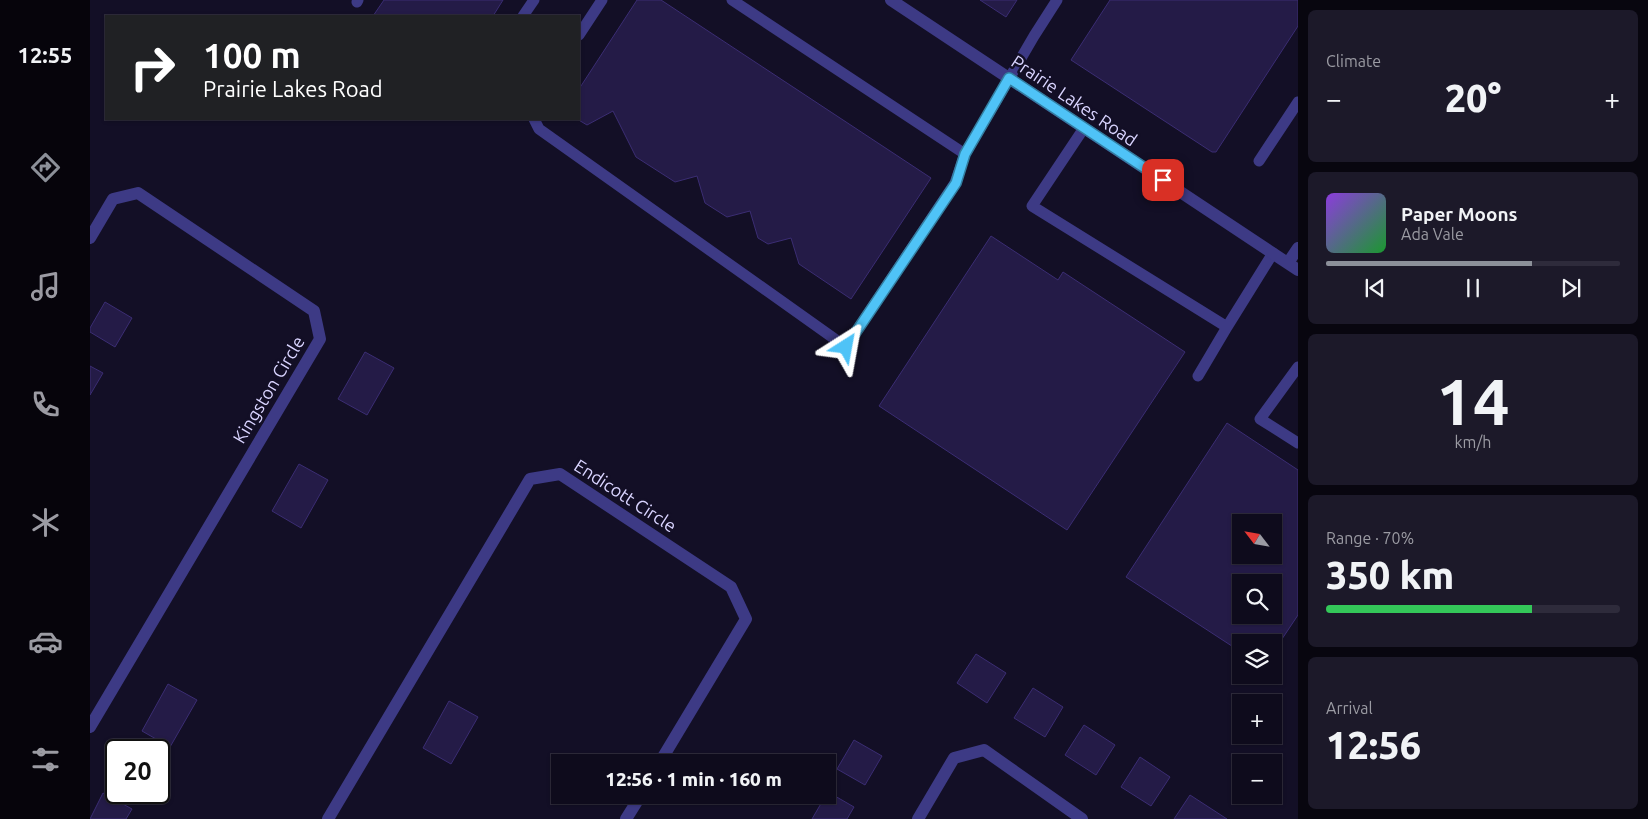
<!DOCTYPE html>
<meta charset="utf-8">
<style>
body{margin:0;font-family:Ubuntu,sans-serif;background:#1c1929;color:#f1f3f6;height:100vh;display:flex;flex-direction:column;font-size:19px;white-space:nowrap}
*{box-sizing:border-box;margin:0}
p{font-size:16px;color:#9b9ba3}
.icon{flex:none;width:28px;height:28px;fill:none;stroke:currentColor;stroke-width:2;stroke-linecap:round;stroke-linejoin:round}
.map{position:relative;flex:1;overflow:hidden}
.sheet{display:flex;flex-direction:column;gap:10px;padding:10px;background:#08060f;width:350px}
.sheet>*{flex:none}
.hud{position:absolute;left:15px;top:15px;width:475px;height:105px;border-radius:0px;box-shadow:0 1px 4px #0004,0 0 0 1px #2e2b3b;background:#202124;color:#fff;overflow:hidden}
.needle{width:32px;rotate:301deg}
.tools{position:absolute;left:1142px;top:514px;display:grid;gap:10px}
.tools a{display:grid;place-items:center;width:50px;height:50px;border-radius:0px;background:#0e0b1c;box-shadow:0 1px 4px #0004,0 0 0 1px #2e2b3b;font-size:25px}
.speed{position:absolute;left:15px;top:739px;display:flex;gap:10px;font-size:25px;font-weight:700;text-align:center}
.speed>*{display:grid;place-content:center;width:65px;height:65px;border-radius:50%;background:#0e0b1c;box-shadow:0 1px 4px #0004,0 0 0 1px #2e2b3b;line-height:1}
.speed .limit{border:2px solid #111;border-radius:8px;background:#fff;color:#111}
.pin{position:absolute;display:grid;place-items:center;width:42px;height:42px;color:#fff;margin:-21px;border-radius:10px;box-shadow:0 2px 8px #0006}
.me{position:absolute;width:55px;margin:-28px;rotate:34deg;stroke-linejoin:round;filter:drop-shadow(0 0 4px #0008)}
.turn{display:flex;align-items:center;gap:18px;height:105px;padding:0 15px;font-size:22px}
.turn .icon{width:65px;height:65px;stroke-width:2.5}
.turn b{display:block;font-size:35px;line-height:42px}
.big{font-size:38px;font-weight:800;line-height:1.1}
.sheet .card{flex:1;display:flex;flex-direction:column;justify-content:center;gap:8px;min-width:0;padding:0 18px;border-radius:8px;background:#1c1929}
.sheet .dial{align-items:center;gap:0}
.dial b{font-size:65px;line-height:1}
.song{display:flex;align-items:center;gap:15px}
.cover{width:60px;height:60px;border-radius:8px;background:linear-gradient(135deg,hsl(270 70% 55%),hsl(130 70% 35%))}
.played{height:5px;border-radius:2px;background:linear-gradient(90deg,#8c9099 70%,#2e2b3b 70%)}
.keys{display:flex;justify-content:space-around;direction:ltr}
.heat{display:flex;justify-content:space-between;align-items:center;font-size:28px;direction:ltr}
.charge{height:8px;border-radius:4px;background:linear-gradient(90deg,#34c759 70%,#2e2b3b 0)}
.trip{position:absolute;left:461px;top:754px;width:285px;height:50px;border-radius:0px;background:#0e0b1c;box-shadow:0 1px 4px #0004,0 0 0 1px #2e2b3b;font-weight:800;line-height:50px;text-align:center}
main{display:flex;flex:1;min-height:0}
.tab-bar{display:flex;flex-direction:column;width:90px;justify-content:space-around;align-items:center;background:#06040b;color:#9b9ba3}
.tab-bar .icon{width:35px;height:35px}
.tab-bar .current{color:#8c9099}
.tab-bar b{font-size:22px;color:#f1f3f6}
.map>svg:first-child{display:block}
.building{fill:#241b47;stroke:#3b2d73;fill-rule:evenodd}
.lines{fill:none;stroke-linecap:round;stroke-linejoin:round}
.lane{stroke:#3d3a85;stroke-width:11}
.street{stroke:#3d3a85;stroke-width:12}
.route-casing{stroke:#337fa1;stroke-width:12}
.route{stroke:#4fc3f7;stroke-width:9}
.labels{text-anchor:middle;stroke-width:5;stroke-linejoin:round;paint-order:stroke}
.street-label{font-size:18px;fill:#d9d4ff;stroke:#130f26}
</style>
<main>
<nav class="tab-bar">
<b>12:55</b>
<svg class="icon current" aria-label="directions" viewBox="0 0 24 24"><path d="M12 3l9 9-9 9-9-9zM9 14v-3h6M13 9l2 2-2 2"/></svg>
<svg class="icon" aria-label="music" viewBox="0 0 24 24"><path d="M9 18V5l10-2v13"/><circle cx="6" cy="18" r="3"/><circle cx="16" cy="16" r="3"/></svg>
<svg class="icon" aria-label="phone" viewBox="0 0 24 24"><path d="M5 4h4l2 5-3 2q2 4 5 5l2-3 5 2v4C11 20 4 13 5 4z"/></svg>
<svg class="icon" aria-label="climate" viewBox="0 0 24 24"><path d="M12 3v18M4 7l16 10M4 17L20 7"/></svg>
<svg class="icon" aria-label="car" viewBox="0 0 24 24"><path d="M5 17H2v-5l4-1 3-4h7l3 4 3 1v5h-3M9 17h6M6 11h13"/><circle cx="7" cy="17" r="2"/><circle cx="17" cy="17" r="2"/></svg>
<svg class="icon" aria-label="filters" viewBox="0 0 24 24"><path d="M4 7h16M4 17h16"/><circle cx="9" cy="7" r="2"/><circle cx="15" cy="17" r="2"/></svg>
</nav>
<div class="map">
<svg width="1208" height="819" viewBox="0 0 1208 819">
<rect width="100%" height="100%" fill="#130f26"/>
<path class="building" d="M294,0H413L403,16H283Z
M547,0H571L841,178L761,299L709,264L701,238L678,244L668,238L660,211L637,217L615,203L607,176L585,182L546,157L523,111L497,125L487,119H489V89Z
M890,0H927L916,17Z
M1020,0H1208V26L1126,152H1122L981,60Z
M901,236L968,280L973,272L1095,352L977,530L789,406Z
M15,302L42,318L25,347L0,332V328Z
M275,352L304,368L277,415L248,399Z
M0,366L13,373L0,395Z
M1137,423L1208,470V615L1184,651V642H1151V652L1036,577ZM1151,522H1184V555H1151ZM1151,582H1184V615H1151Z
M209,464L238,480L211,528L182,511Z
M886,654L916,673L897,703L867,683Z
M78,684L107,700L80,747L52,731Z
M943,688L973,707L955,737L924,718Z
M359,701L388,717L361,764L333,748Z
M994,725L1025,745L1006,775L975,755Z
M764,740L792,756L775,785L747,769Z
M1050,757L1080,777L1061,806L1031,787Z
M738,792L764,807L757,819H722L736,795H738Z
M13,793L42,809L36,819H0Z
M1100,795L1137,819H1084Z"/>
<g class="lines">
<path class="lane" d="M642,0L875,154L944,36L967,0
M267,2L268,0
M433,16L444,0
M489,35L512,0
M444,119L449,129L756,347L865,183L875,154
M994,128L942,206L1137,327L1183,253
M1169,161L1208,102
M1208,367L1170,419L1208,443
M1108,376L1137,327"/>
<path class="street" d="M801,0L1208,270
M0,238L23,199L48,193L224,311L230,339L0,727
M1198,263L1208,248
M238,819L440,479L470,474L641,587L656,619L570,762
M536,819L551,795
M828,819L864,758L894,750L992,819"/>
</g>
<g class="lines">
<g class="route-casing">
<path id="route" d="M756,347L866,183L875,154L919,78L1073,180"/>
</g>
<use href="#route" class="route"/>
</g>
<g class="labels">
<g class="street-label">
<text transform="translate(984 101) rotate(34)" y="6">Prairie Lakes Road</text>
<text transform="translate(179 390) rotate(-59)" y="6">Kingston Circle</text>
<text transform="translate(535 496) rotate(33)" y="6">Endicott Circle</text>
</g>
</g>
</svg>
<div class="tools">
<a><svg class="needle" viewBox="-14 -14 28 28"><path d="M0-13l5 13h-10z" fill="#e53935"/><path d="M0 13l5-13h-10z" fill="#9b9ba3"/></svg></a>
<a><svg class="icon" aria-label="search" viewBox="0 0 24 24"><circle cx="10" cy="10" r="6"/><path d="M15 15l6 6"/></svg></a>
<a><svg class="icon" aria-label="layers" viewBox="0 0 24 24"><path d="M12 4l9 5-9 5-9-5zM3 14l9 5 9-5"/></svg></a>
<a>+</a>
<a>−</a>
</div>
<div class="speed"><div class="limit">20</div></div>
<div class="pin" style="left:1073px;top:180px;background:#d93025"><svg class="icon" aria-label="arrive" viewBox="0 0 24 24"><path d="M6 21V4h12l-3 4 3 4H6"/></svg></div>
<svg class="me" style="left:756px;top:347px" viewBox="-20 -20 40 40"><path d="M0-17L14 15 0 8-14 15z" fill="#4fc3f7" stroke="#fff" stroke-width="4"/></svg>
<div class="trip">12:56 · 1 min · 160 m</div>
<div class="hud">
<div class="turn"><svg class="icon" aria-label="right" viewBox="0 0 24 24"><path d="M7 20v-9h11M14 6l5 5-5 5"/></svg><div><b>100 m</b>Prairie Lakes Road</div></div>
</div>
</div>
<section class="sheet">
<div class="card"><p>Climate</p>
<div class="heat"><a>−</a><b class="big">20°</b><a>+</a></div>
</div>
<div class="card">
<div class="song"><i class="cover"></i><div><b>Paper Moons</b><p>Ada Vale</p></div></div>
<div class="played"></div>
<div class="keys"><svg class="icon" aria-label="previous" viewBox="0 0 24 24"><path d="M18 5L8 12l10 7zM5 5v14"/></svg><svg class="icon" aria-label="pause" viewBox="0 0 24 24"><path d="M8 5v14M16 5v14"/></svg><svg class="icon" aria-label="next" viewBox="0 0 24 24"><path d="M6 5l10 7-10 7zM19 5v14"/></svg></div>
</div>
<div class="card dial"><b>14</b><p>km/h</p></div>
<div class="card"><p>Range · 70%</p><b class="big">350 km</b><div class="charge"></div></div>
<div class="card"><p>Arrival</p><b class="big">12:56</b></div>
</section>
</main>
